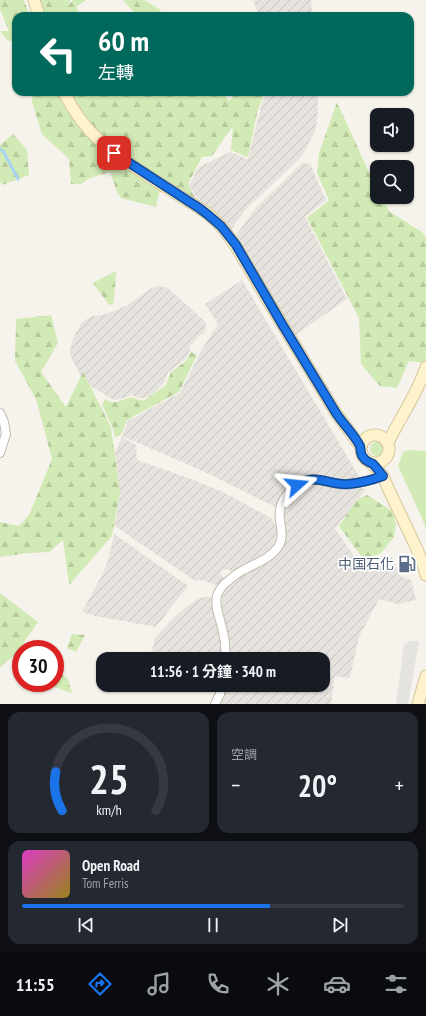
<!DOCTYPE html>
<html lang="zh-TW">
<meta charset="utf-8">
<style>
body{margin:0;font-family:"PT Sans Narrow","Noto Sans TC",sans-serif;background:#242831;color:#f1f3f6;height:100vh;display:flex;flex-direction:column;font-size:15px;white-space:nowrap}
*{box-sizing:border-box;margin:0}
p{font-size:13px;color:#9ea1a6}
.icon{flex:none;width:22px;height:22px;fill:none;stroke:currentColor;stroke-width:2;stroke-linecap:round;stroke-linejoin:round}
.map{position:relative;height:704px;overflow:hidden}
.details{display:flex;flex-direction:column;gap:8px;padding:8px;background:#0d0f14;flex:1}
.details>*{flex:none}
.top-card{position:absolute;left:12px;top:12px;width:402px;height:84px;border-radius:12px;box-shadow:0 1px 3px #0004;background:#00695c;color:#fff;overflow:hidden}
.controls{position:absolute;left:370px;top:108px;display:grid;gap:8px}
.controls a{display:grid;place-items:center;width:44px;height:44px;border-radius:8px;background:#171b24;box-shadow:0 1px 3px #0004;font-size:20px}
.speed{position:absolute;left:12px;top:640px;display:flex;gap:8px;font-size:20px;font-weight:700;text-align:center}
.speed>*{display:grid;place-content:center;width:52px;height:52px;border-radius:50%;background:#171b24;box-shadow:0 1px 3px #0004;line-height:1}
.speed .limit{border:6px solid #d22;background:#fff;color:#111}
.pin{position:absolute;display:grid;place-items:center;width:34px;height:34px;color:#fff;margin:-17px;border-radius:8px;box-shadow:0 2px 6px #0006}
.me{position:absolute;width:44px;margin:-22px;rotate:72deg;stroke-linejoin:round;filter:drop-shadow(0 0 3px #0008)}
.turn{display:flex;align-items:center;gap:14px;height:84px;padding:0 20px;font-size:18px}
.turn .icon{width:52px;height:52px;stroke-width:2.5}
.turn b{display:block;font-size:28px;line-height:34px}
.big{font-size:30px;font-weight:700;line-height:1.1}
.details .widget{flex:1;display:flex;flex-direction:column;justify-content:center;gap:6px;min-width:0;padding:0 14px;border-radius:12px;background:#242831}
.details .dial{align-items:center;gap:0}
.dial svg{height:104px;overflow:visible;fill:none;stroke:#363941;stroke-width:7;stroke-linecap:round;text-anchor:middle}
.dial text{fill:#f1f3f6;stroke:none}
.song{display:flex;align-items:center;gap:12px}
.cover{width:48px;height:48px;border-radius:6px;background:linear-gradient(135deg,hsl(310 70% 55%),hsl(50 70% 35%))}
.played{height:4px;border-radius:2px;background:linear-gradient(90deg,#1a73e8 65%,#363941 65%)}
.keys{display:flex;justify-content:space-around;direction:ltr}
.heat{display:flex;justify-content:space-between;align-items:center;font-size:22px;direction:ltr}
.details .tiles{flex:1;display:grid;gap:8px;grid-template-columns:1fr 1fr}
.widget:last-child{grid-column:span 2}
.trip{position:absolute;left:96px;top:652px;width:234px;height:40px;border-radius:12px;background:#171b24;box-shadow:0 1px 3px #0004;font-weight:700;line-height:40px;text-align:center}
.dock{display:flex;height:64px;justify-content:space-around;align-items:center;background:#090b0e;color:#9ea1a6}
.dock .icon{width:28px;height:28px}
.dock .current{color:#1a73e8}
.dock b{font-size:18px;color:#f1f3f6}
.map>svg:first-child{display:block}
.industrial{fill:url(#industrial-furrows)}
.green{fill:#d2eab5}
.forest{fill:url(#forest-firs)}
.parking{fill:#e5e3e0}
.lines{fill:none;stroke-linecap:round;stroke-linejoin:round}
.stream{stroke:#a9d4f2;stroke-width:3}
.minor-casing{stroke:#c2bbae;stroke-width:10}
.secondary-casing{stroke:#d6c79b;stroke-width:13}
.minor{stroke:#fff;stroke-width:8}
.secondary{stroke:#fff3cd;stroke-width:11}
.route-casing{stroke:#114b97;stroke-width:10}
.route{stroke:#1a73e8;stroke-width:7}
.labels{text-anchor:middle;stroke-width:3.5;stroke-linejoin:round;paint-order:stroke}
.service-label{font-size:14px;fill:#4e5e75;stroke:#fff;text-anchor:end}
</style>
<div class="map">
<svg width="426" height="704" viewBox="0 0 426 704">
<defs>
<pattern id="industrial-furrows" width="10" height="10" patternUnits="userSpaceOnUse"><rect width="10" height="10" fill="#e6e2dd"/><path d="M-1 1l2-2M0 10L10 0M9 11l2-2" fill="none" stroke="#c7c3be"/></pattern>
<pattern id="forest-firs" width="22" height="20" patternUnits="userSpaceOnUse"><rect width="22" height="20" fill="#d2eab5"/><path d="M5 1l3.5 6h-7zM16 11l3.5 6h-7z" fill="#b6ca9c"/></pattern>
</defs>
<rect width="100%" height="100%" fill="#f6f3ec"/>
<path class="industrial" d="M253,0H311L312,16H259Z
M266,92H318V110L316,129L303,154L298,160L245,210L229,233L201,205L200,199L196,197L189,185L199,167L230,152L248,159L262,103Z
M302,163L310,164L326,200L305,217L347,299L291,338L233,240L253,211Z
M242,280L360,478L354,480H340L309,474L293,481L285,489L275,507L203,471L122,436L128,421L180,393L201,351L218,324L205,304Z
M160,286L168,288L201,318L205,322L206,326V329L203,334L200,335L193,343L189,346L190,351L185,359L181,363L168,372L163,385L150,396L144,398H139L131,395L123,398L114,400L92,387L85,381L80,374L72,359L70,353L71,345L74,337L81,324L87,319L93,316L103,315L117,310L129,304L150,289L154,287Z
M122,437L136,445L137,460L191,479L223,492L271,518L275,524L277,531V534L273,547L269,552L235,572L226,569L222,571L220,573L224,579L219,586L203,580H198L195,581L115,526L120,494L115,452Z
M309,481L349,486L366,489L335,529L363,569L392,557L400,576L411,580L416,600L398,604L379,599L359,637L350,678L335,676L331,704H220L224,685H323V659H229L227,640L221,603L223,595L228,588L241,576L261,564L275,555L283,547L286,538L282,513L289,495Z
M114,534L188,586L156,627L96,616L82,612L104,571L109,557Z
M205,597H211L214,604L221,633L223,659H150L155,638L174,617L197,599Z"/>
<path class="green" d="M370 449a7 7 0 1 1 14 0a7 7 0 1 1-14 0Z
M409,450L426,451V529L422,518L398,466L403,452Z"/>
<path class="forest" d="M0,0H24L30,16H16V43L7,40L0,31H9L0,9Z
M36,0H70L69,5L73,0H86L76,7L81,16H37Z
M123,0H144L161,10L157,16H133V11Z
M33,92H223L229,101L237,92H265L258,109L248,157L231,150L233,126L212,156L202,157L188,184L195,198L200,201V205L174,187L159,193L156,207L121,198L117,192L110,172L90,178L81,184H71L69,159L42,134L32,102Z
M337,102L377,190V197H381L390,212L422,232L426,238V363L409,361L397,388L380,386L361,364L359,318L307,218L329,200L317,173L319,153Z
M13,134L27,150L29,175L2,185L0,181V145Z
M116,271L115,288L113,304L109,305L93,283Z
M51,315L58,343L41,372L66,407L83,372L111,427L120,493L112,536L69,585L63,540L49,552L28,553L0,557V522L19,526L29,515L52,459L36,399L15,361L16,319Z
M191,352L197,355L179,392L127,420L121,435L115,437L113,428L102,405L105,399L111,402H116L131,397L143,401L166,385L171,372L186,361Z
M367,495L392,511L396,525L394,537L381,553L364,560L339,526L357,500Z
M0,593L38,622L16,654L0,667Z
M72,634L85,635L76,652L67,648Z
M55,667L68,679L72,693L46,684V683H55Z"/>
<path class="parking" d="M410,641H419L408,704H396L404,645Z"/>
<g class="lines">
<path class="stream" d="M0,149L3,151L18,179"/>
<g class="minor-casing">
<path id="minor" d="M0,413L4,422L6,434L0,453
M225,659C226,650 225,640 223,632C221,620 214,607 217,596C219,589 223,585 228,581C232,578 236,574 240,572C253,564 269,560 278,547C284,538 281,529 280,520C278,508 283,498 291,490C298,484 304,480 313,479C321,480 330,483 338,484C353,485 369,481 383,476
M215,704L220,694L221,685"/>
</g>
<g class="secondary-casing">
<path id="secondary" d="M34,0L39,16
M64,92C84,134 112,153 150,177C166,187 182,197 199,208L207,213L221,226L235,245L282,324L336,413L361,447
M361 449a14 14 0 1 1 28 0a14 14 0 1 1-28 0Z
M388,443C400,417 417,395 426,367
M372,464L383,476L388,488L415,545L422,561L426,575
M418,704L426,676"/>
</g>
<use href="#minor" class="minor"/>
<use href="#secondary" class="secondary"/>
</g>
<g class="lines">
<g class="route-casing">
<path id="route" d="M114,153L199,208L207,214L221,226L236,245L282,324L336,413C343,424 354,434 360,446C361,449 360,454 363,457C366,462 370,462 373,464C377,468 380,473 383,476C372,480 361,483 349,484C329,486 316,472 297,485"/>
</g>
<use href="#route" class="route"/>
</g>
<defs>
<g id="fuel-bare" transform="scale(1.38)"><path d="M-5.5-6h7V0h2V4h1.3V-2.5L3-4.5l.8-.8L6-3V5H2.5V1h-1V6h-7ZM-4.2-4.7v3.2H.2V-4.7Z" fill="#5c6f8a" stroke="#fff" stroke-width="2.5" paint-order="stroke"/></g>
</defs>
<g fill-rule="evenodd">
<use href="#fuel-bare" x="407" y="564"/>
</g>
<g class="labels">
<g class="service-label">
<text x="394" y="569">中国石化</text>
</g>
</g>
</svg>
<div class="controls">
<a><svg class="icon" aria-label="sound" viewBox="0 0 24 24"><path d="M4 9h4l5-4v14l-5-4H4zM17 9q2 3 0 6"/></svg></a>
<a><svg class="icon" aria-label="search" viewBox="0 0 24 24"><circle cx="10" cy="10" r="6"/><path d="M15 15l6 6"/></svg></a>
</div>
<div class="speed"><div class="limit">30</div></div>
<div class="pin" style="left:114px;top:153px;background:#d93025"><svg class="icon" aria-label="arrive" viewBox="0 0 24 24"><path d="M6 21V4h12l-3 4 3 4H6"/></svg></div>
<svg class="me" style="left:297px;top:485px" viewBox="-20 -20 40 40"><path d="M0-17L14 15 0 8-14 15z" fill="#1a73e8" stroke="#fff" stroke-width="4"/></svg>
<div class="trip">11:56 · 1 分鐘 · 340 m</div>
<div class="top-card">
<div class="turn"><svg class="icon" aria-label="left" viewBox="0 0 24 24"><path d="M17 20v-9H6M10 6l-5 5 5 5"/></svg><div><b>60 m</b>左轉</div></div>
</div>
</div>
<section class="details">
<div class="tiles">
<div class="widget dial"><svg viewBox="0 0 100 80">
<path d="M14 69A42 42 0 1 1 86 69"/>
<path d="M14 69A42 42 0 0 1 9 39" stroke="#1a73e8"/>
<text x="50" y="56" font-size="32" font-weight="700">25</text>
<text x="50" y="72" font-size="11">km/h</text>
</svg></div>
<div class="widget"><p>空調</p>
<div class="heat"><a>−</a><b class="big">20°</b><a>+</a></div>
</div>
<div class="widget">
<div class="song"><i class="cover"></i><div><b>Open Road</b><p>Tom Ferris</p></div></div>
<div class="played"></div>
<div class="keys"><svg class="icon" aria-label="previous" viewBox="0 0 24 24"><path d="M18 5L8 12l10 7zM5 5v14"/></svg><svg class="icon" aria-label="pause" viewBox="0 0 24 24"><path d="M8 5v14M16 5v14"/></svg><svg class="icon" aria-label="next" viewBox="0 0 24 24"><path d="M6 5l10 7-10 7zM19 5v14"/></svg></div>
</div>
</div>
</section>
<nav class="dock">
<b>11:55</b>
<svg class="icon current" aria-label="directions" viewBox="0 0 24 24"><path d="M12 3l9 9-9 9-9-9zM9 14v-3h6M13 9l2 2-2 2"/></svg>
<svg class="icon" aria-label="music" viewBox="0 0 24 24"><path d="M9 18V5l10-2v13"/><circle cx="6" cy="18" r="3"/><circle cx="16" cy="16" r="3"/></svg>
<svg class="icon" aria-label="phone" viewBox="0 0 24 24"><path d="M5 4h4l2 5-3 2q2 4 5 5l2-3 5 2v4C11 20 4 13 5 4z"/></svg>
<svg class="icon" aria-label="climate" viewBox="0 0 24 24"><path d="M12 3v18M4 7l16 10M4 17L20 7"/></svg>
<svg class="icon" aria-label="car" viewBox="0 0 24 24"><path d="M5 17H2v-5l4-1 3-4h7l3 4 3 1v5h-3M9 17h6M6 11h13"/><circle cx="7" cy="17" r="2"/><circle cx="17" cy="17" r="2"/></svg>
<svg class="icon" aria-label="filters" viewBox="0 0 24 24"><path d="M4 7h16M4 17h16"/><circle cx="9" cy="7" r="2"/><circle cx="15" cy="17" r="2"/></svg>
</nav>
